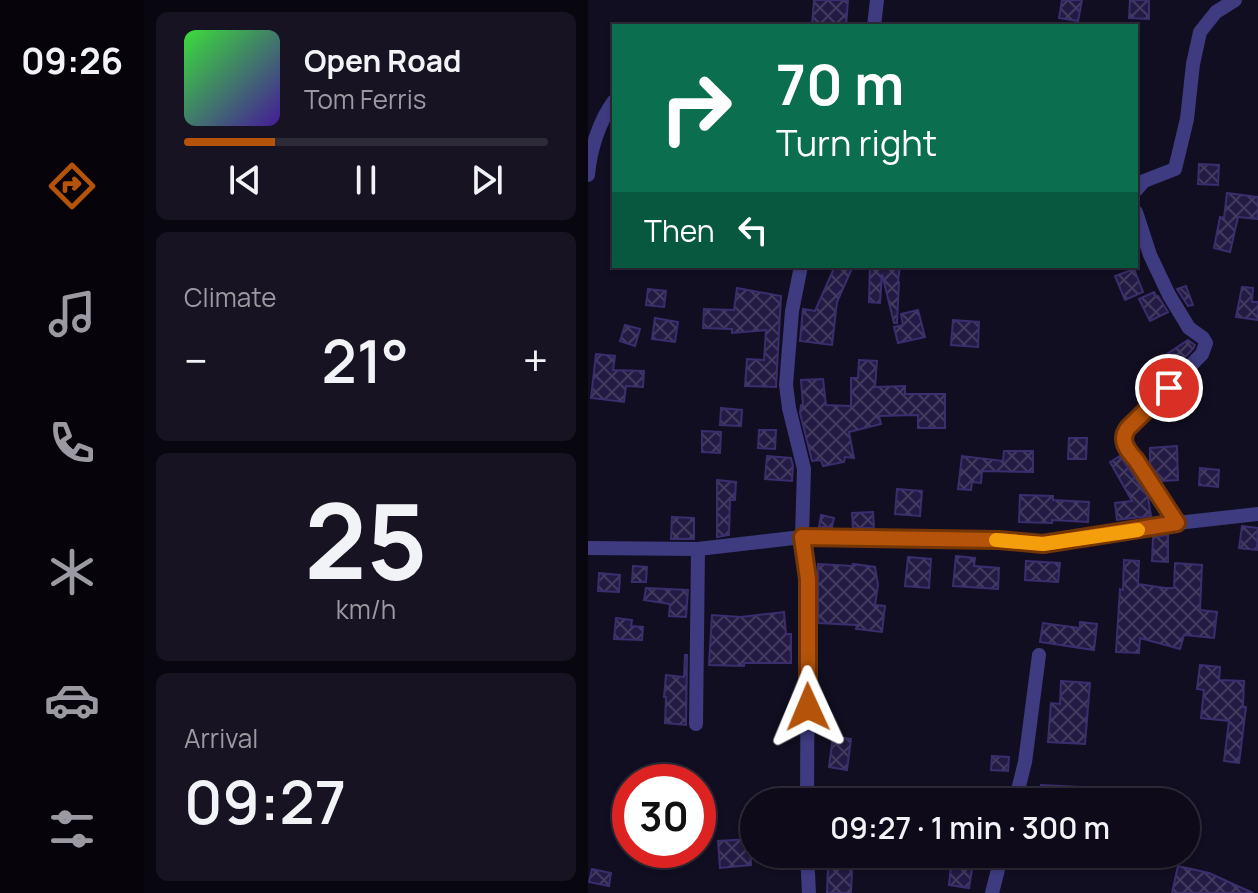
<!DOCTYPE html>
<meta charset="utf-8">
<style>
body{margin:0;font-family:Manrope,sans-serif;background:#171323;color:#f1f3f6;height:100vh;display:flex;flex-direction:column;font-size:30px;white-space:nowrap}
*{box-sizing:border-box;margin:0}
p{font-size:26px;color:#9b9aa2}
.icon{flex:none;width:44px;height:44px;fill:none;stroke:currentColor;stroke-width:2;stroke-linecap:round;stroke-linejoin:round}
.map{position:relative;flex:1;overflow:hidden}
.drawer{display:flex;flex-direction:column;gap:12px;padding:12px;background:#08060e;width:444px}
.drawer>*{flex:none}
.banner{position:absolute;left:24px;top:24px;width:526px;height:244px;border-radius:0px;box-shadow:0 2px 6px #0004,0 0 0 2px #2e2b39;background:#0b6e4f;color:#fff;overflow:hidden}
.speed{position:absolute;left:24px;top:764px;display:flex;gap:16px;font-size:40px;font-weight:700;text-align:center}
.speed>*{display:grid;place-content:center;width:104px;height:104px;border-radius:50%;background:#0e0a1a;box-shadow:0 2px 6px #0004,0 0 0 2px #2e2b39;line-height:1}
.speed .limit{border:12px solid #d22;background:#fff;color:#111}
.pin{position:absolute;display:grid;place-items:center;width:68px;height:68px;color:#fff;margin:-34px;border:4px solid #fff;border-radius:50%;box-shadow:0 2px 8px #0007}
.me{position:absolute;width:88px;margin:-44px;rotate:359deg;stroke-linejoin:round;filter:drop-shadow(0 0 6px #0008)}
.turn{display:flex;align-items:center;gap:28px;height:168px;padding:0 32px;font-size:36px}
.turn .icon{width:104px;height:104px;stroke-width:2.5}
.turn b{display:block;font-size:56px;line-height:68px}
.then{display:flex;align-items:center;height:76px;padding:0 32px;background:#0003;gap:16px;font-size:30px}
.big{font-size:60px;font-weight:600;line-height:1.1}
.drawer .tile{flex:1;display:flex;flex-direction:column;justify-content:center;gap:12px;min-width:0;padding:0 28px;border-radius:12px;background:#171323}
.drawer .dial{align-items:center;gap:0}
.dial b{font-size:104px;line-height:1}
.song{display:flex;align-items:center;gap:24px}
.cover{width:96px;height:96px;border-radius:12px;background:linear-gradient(135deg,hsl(120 70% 55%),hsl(260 70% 35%))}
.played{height:8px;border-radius:4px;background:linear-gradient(90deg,#b45309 25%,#2e2b39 25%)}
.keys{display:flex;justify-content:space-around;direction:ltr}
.heat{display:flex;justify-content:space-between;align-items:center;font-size:44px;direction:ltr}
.trip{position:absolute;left:152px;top:788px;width:460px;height:80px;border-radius:40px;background:#0e0a1a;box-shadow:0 2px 6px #0004,0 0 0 2px #2e2b39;font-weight:600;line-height:80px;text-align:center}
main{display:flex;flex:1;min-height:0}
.menu{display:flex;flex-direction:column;width:144px;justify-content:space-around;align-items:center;background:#06040a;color:#9b9aa2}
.menu .icon{width:56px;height:56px}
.menu .current{color:#b45309}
.menu b{font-size:36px;color:#f1f3f6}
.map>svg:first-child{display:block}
.building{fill:url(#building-cross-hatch);stroke:#3b2e6e;stroke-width:2}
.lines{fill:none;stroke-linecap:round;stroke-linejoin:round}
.minor{stroke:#3e3b80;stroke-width:14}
.route-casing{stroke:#753606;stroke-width:20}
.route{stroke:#b45309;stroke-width:14}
.slow{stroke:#f59e0b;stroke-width:14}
</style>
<main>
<nav class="menu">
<b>09:26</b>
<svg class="icon current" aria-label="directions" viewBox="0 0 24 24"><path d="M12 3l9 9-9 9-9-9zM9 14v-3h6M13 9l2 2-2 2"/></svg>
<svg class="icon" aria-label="music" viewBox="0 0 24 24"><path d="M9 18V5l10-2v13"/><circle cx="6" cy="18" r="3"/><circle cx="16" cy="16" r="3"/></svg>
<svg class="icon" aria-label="phone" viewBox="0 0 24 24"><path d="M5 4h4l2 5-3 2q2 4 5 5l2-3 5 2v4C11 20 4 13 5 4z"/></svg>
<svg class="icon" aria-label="climate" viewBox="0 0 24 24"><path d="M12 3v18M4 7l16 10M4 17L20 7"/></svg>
<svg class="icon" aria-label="car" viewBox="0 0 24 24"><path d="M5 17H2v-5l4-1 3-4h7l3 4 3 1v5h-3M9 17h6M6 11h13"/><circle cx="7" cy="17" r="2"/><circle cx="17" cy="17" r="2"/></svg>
<svg class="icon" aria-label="filters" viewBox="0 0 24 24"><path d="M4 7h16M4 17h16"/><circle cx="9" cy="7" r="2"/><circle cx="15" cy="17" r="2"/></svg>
</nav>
<section class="drawer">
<div class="tile">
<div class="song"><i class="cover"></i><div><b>Open Road</b><p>Tom Ferris</p></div></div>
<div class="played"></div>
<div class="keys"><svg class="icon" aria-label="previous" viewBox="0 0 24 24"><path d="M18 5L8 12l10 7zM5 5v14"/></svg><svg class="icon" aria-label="pause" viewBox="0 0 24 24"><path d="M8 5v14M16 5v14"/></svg><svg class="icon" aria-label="next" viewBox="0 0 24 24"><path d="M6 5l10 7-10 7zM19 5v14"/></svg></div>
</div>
<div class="tile"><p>Climate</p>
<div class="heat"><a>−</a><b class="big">21°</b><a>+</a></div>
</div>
<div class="tile dial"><b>25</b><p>km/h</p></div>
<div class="tile"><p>Arrival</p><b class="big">09:27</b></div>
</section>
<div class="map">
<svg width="670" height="893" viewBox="0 0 670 893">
<defs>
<pattern id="building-cross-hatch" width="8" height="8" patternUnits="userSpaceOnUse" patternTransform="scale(2)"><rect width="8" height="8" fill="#231b43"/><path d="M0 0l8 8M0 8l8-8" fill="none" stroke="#423b5f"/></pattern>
</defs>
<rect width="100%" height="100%" fill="#120e22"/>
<path class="building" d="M226,0H260L258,26H224Z
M474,0H494L490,21L471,18Z
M542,0H561V19L541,18Z
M611,164L631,165L630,185L610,184Z
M639,193L670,197V219L650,217L642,252L626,248L632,217L636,218Z
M247,266H265L249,302L244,345L212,341L215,309L227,311Z
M282,266H312L310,281L311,282L309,323H306L294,274L292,303L281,302Z
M546,269L555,292L537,300L527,276Z
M598,286L605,305L600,306L589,289Z
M654,287L665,288L664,302H670V320L648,317Z
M149,288L193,296L188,387L157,386L159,359L176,360L178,330L144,333V329L115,328L116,309L146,310Z
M60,289L78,291L76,307L58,305Z
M566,292L568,296H570L580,312L562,321L551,299Z
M330,310L337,337L310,343L306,327L315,325L313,314Z
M67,318L90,322L87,342L64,339Z
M365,320L391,322L390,347L363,345Z
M37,325L52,329L47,346L32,341Z
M600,340L607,345L605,349L583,371L573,358Z
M8,354L27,356L25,370L56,371L55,387L38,386L36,402L3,398Z
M271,360L289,361L287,387L317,386V394H357V428H330V415L291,416L293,424L261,432L266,458L257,457L256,462L235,466L233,460L224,461L212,413L213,405H215L213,380L235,379L238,405L263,406V378H270Z
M133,408L154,410L153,426L132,425Z
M171,430H188L187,449L170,448Z
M114,431L133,432L132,453L114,452Z
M481,438H499L498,459H480Z
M589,446L590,480L574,481L562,464V448Z
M416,451H445V472L394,471L393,483L384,482L383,490L370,489L374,456L415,461Z
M179,456L203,458L205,466L204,481L177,479Z
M532,456L560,497L563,516L529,520L527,503L544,501L522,462Z
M612,468L631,470L630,487L611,485Z
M129,480L148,482L147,500H142L141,535L129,537Z
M309,489L334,491L332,516L307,514Z
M432,495L465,496V500L501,502L500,522L464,520V523L431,522Z
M285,512L286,528H265L264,513Z
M233,515L246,518L244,527H231Z
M84,517L106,518V539H83Z
M654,526L670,528L669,550L651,548Z
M580,535V562L564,561L565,537Z
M368,556L387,558L386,566L411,568L410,589L365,586Z
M320,557L343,559L341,588L317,586Z
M536,560L551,561L550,584L577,588H586L587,563L614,565L612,610L629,612L626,638L596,635L592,649L552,638L551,653L528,652L532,589L535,590Z
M438,561L472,563L470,582L437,580Z
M230,564L265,566V564L287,567L290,585L287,605L297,606L294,632L268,629L269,625L230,623Z
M45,566L59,567L58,582H44Z
M11,573L32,575L31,592L10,591Z
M58,588L100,590L98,617L81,616L82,604L56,600Z
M196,612L198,634H203V663H156V666L121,665L124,615L153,617Z
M28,618L44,620L43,626L55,627L54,640L26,639Z
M492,622L509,624L506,650L452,642L455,623L492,628Z
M97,655H99L98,725L77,723L78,697H76L78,675L96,677Z
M612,665L632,667L631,680L656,681L655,707H658L651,763L636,761L641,721L613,718L616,690L609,689Z
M473,681L502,683L497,744L460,742L463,703L472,704Z
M245,736L263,739L259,770L241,767Z
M404,756L421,757L420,771L403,770Z
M453,785L492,787V802H452Z
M162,839L163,865L132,868L130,841Z
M291,854H322L321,868L290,867Z
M363,866L384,869L381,888L361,885Z
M590,866L621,873L665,893H584Z
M240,868L264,869L263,893H239Z
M4,869L23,873L21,886L1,882Z"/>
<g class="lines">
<path class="minor" d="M286,26L289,0
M0,175C2,151 11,121 26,101
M548,190L556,181L587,169L599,119L605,64L612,32L628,12L647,0
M548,212L562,255L581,295L601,328L615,338L618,343L614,354L536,433C535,445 540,452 548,460L589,523
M213,266L204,311L198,385L201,408L216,469L214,537L220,579L219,802
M0,548L110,549L214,537L411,540L455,544L589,523L670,514
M108,724L110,549
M427,802L437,762L451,655
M219,854L221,893
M404,893L414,854"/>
</g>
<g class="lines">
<g class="route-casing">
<path id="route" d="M220,707V579L214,537L411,540L455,544L589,523L548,460C539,450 531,440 540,428L581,388"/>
</g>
<use href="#route" class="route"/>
<path class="slow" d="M408,540L455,544L550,530"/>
</g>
</svg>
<div class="speed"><div class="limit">30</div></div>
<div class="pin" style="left:581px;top:388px;background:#d93025"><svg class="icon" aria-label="arrive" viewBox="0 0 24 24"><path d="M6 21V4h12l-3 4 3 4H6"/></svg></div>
<svg class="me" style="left:220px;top:707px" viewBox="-20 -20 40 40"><path d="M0-17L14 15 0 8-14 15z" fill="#b45309" stroke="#fff" stroke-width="4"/></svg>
<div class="trip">09:27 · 1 min · 300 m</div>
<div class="banner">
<div class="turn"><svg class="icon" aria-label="right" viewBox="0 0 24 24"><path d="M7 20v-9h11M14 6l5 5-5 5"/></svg><div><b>70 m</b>Turn right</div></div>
<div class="then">Then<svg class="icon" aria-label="left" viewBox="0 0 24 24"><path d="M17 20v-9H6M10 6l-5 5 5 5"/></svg></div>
</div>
</div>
</main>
